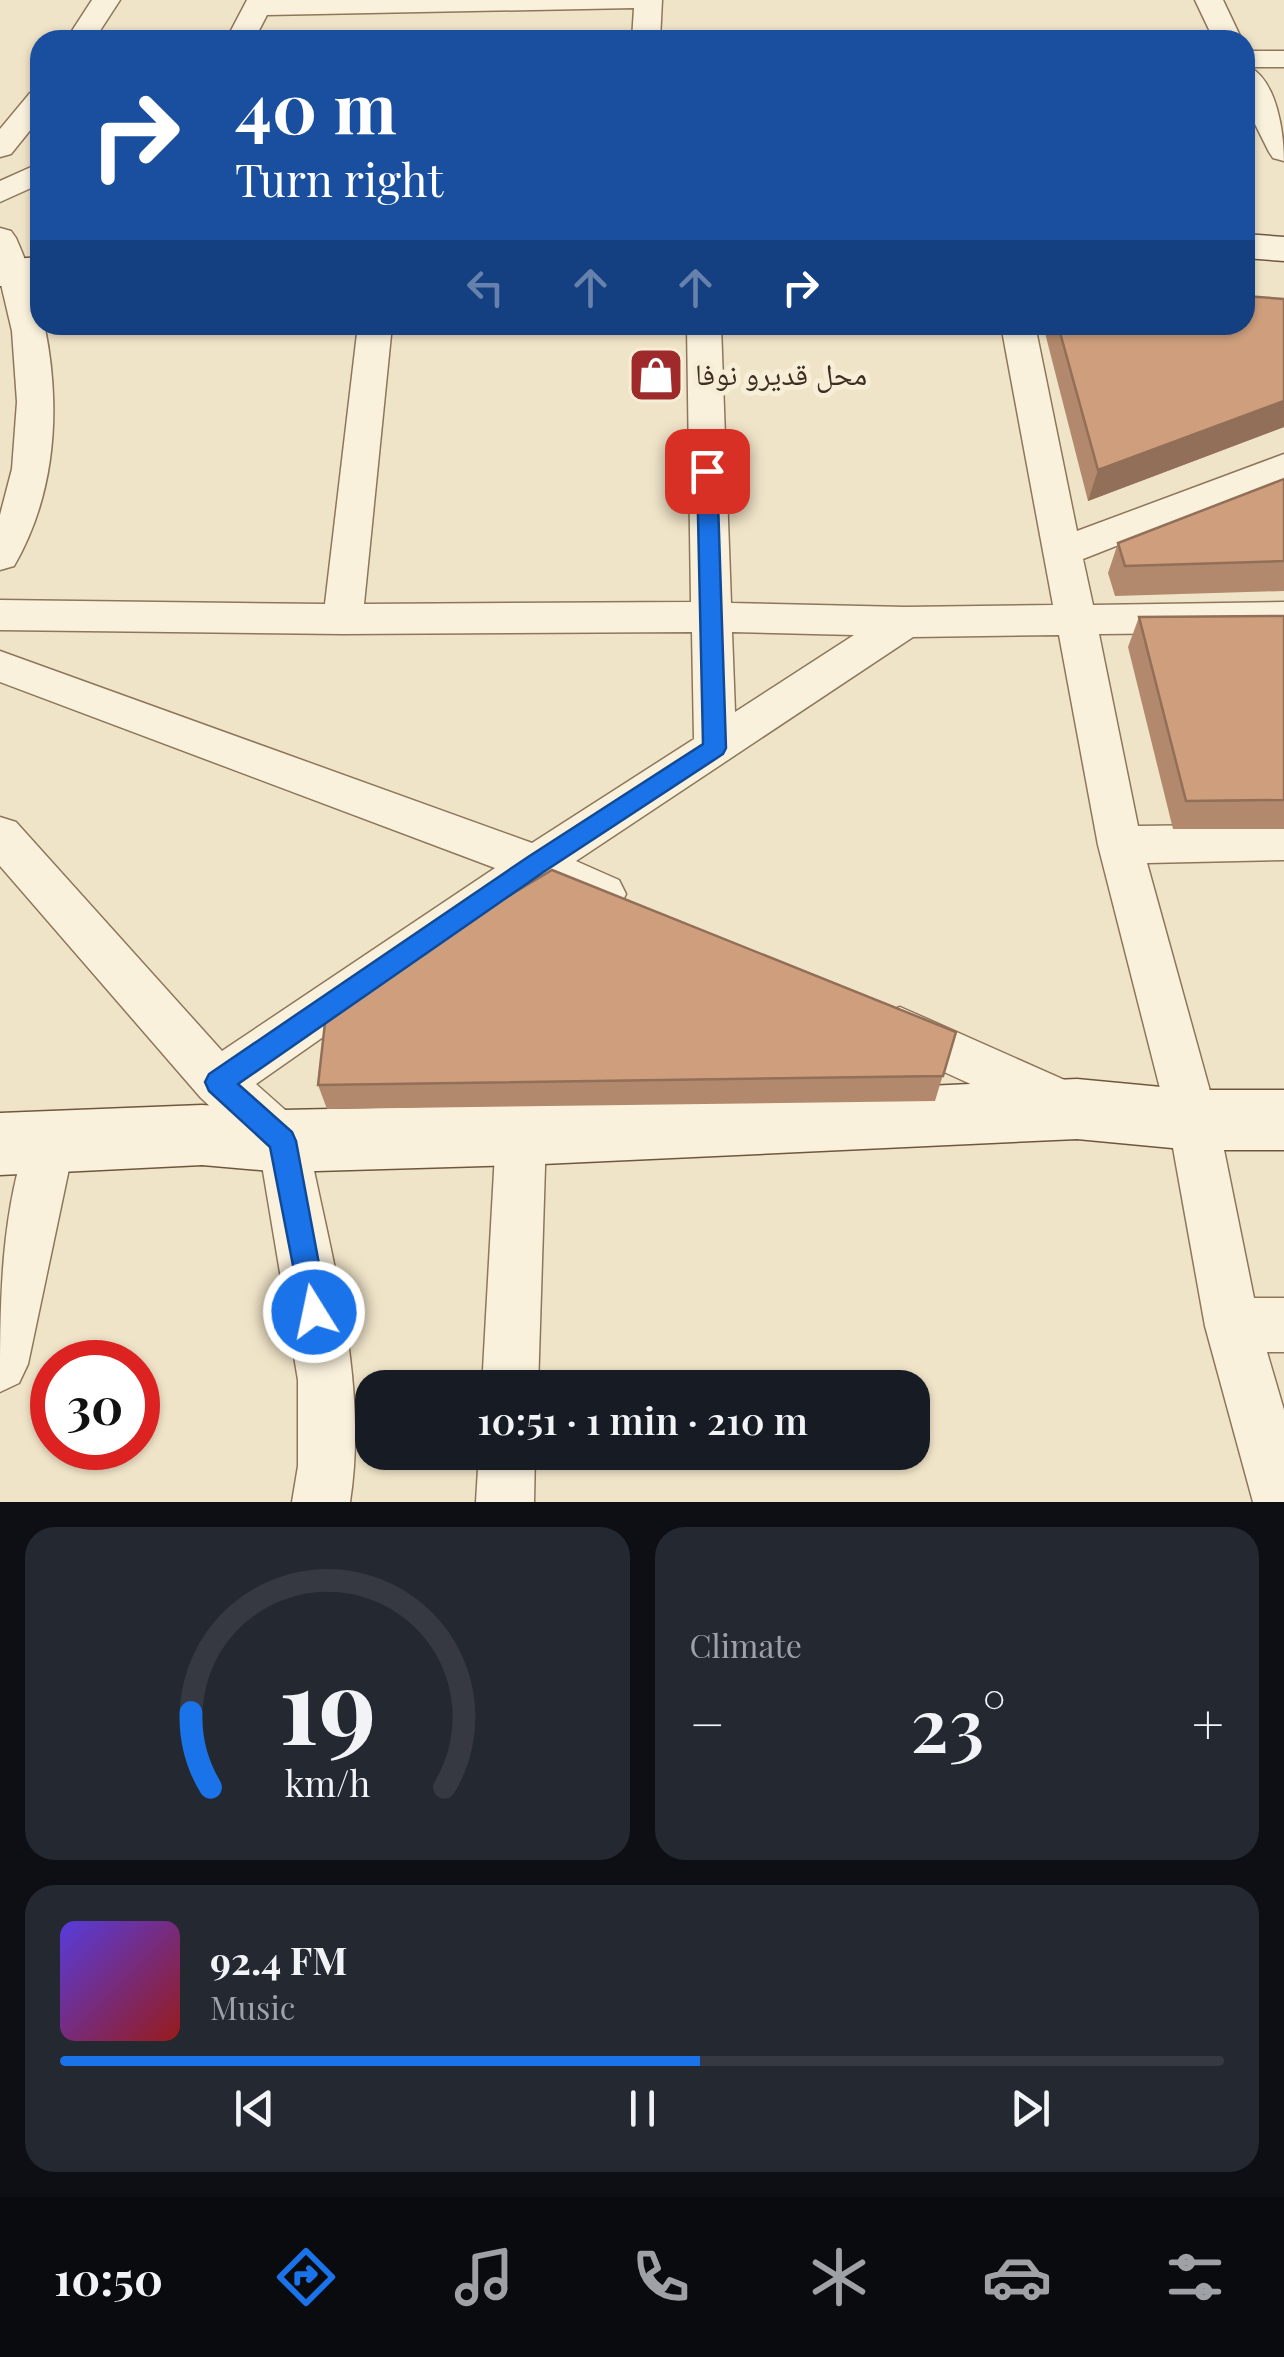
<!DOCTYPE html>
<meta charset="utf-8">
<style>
body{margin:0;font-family:"Playfair Display","Noto Naskh Arabic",serif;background:#242831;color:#f1f3f6;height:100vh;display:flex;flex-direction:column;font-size:38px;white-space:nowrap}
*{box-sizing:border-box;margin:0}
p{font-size:32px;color:#9ea1a6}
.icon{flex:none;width:55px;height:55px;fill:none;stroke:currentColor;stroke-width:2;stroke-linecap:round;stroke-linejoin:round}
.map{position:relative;height:1502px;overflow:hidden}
.side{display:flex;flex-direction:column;gap:25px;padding:25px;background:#0d0f14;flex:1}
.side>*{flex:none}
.top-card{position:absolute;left:30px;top:30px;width:1225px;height:305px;border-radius:30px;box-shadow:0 2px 8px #0004;background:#1a4fa0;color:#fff;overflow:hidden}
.speed{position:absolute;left:30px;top:1340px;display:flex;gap:20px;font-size:50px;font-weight:700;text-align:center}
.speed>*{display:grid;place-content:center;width:130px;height:130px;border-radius:50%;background:#171b24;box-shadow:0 2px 8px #0004;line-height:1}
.speed .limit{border:15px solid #d22;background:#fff;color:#111}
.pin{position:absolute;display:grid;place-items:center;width:85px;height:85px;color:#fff;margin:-42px;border-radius:20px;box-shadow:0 5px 15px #0006}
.me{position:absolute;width:110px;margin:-55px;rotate:350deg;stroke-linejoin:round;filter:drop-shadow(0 0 8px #0008)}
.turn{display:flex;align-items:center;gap:35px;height:210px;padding:0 40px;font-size:45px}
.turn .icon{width:130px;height:130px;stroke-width:2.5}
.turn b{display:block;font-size:70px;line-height:85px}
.lanes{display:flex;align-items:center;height:95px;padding:0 40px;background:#0003;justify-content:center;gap:50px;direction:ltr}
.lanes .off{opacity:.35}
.big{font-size:75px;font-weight:600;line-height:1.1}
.side .tile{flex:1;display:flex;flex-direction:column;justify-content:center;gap:15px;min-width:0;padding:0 35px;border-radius:30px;background:#242831}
.side .dial{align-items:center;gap:0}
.dial svg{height:260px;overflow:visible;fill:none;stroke:#363941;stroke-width:7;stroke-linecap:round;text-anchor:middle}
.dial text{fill:#f1f3f6;stroke:none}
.song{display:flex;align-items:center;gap:30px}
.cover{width:120px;height:120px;border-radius:15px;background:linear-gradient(135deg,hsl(250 70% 55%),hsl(0 70% 35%))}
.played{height:10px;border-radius:5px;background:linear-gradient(90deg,#1a73e8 55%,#363941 55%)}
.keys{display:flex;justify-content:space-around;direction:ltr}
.heat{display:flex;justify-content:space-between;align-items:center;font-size:55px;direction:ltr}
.side .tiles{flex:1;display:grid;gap:25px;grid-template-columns:1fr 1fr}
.tile:last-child{grid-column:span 2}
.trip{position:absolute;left:355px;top:1370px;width:575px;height:100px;border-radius:30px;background:#171b24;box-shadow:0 2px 8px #0004;font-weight:600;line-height:100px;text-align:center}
.dock{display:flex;height:160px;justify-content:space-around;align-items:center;background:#090b0e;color:#9ea1a6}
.dock .icon{width:70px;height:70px}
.dock .current{color:#1a73e8}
.dock b{font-size:45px;color:#f1f3f6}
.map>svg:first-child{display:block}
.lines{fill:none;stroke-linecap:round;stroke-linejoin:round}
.street-casing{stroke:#8d765c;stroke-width:3}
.secondary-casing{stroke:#6f573f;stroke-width:3}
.street{fill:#faf1dc;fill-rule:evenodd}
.secondary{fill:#faf1dc;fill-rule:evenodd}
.wall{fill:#b2896c}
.shaded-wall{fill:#916f58}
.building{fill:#cf9f7d;stroke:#916f58;stroke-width:2.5}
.route{fill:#1a73e8;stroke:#114b97;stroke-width:2.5}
.labels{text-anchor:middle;stroke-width:10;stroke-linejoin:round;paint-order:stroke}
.poi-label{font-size:30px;fill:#3d2e20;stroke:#f7eed8;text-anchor:start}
</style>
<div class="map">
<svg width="1284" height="1502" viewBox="0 0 1284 1502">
<rect width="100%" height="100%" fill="#f0e4c8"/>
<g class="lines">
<g class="street-casing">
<path id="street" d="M92,0H120L94,40H66Z
M247,0H662L660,40H632L634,8L267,15L254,40H226Z
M1195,0H1223L1242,40H1214Z
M1245,51H1284V67H1249C1277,80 1284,134 1284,161L1273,158L1269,152L1245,104Z
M40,90V118L11,154L0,157V129L30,93Z
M40,163V184L0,202V181Z
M0,228L11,231L16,238C60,337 72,466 14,566L0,570V515L12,469L17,402L12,331L0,280Z
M358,325H392L364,604L691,602L687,325H721L731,603L905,607L1053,605L1001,325H1035L1077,531L1284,454V480L1083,559L1093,605L1284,602V632L1099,634L1138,826L1284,824V860L1147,863L1218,1120L1254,1298H1284V1352H1267L1284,1410V1502H1253L1205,1326L1168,1120L1098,845L1059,635L913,637L576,861L619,880L626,894L619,908L603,913L539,886L256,1084L301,1124L308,1141C331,1259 369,1382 350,1502H292L298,1466V1380L260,1153L201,1098L0,866V817L16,822L222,1051L495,868L0,682V651L532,843L694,739L692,632L343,634L0,630V600L325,604ZM732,632L854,635L735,712Z
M900,1007L1085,1089L1092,1105L1085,1121L1067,1128L883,1044L876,1029L883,1014Z
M521,1111L539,1118L546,1135L538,1388H482L496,1135L503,1118Z
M49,1121L67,1128L74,1145L28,1364L19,1383L0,1392C0,1303 0,1211 31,1128Z
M479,1452H535L534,1502H476Z"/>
</g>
<g class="secondary-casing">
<path id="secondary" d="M1245,234L1284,237V261L1245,258Z
M40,257V283L0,286V260Z
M1077,1079L1193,1090H1284V1150H1193L1077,1139L521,1165L283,1172L202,1165L0,1175V1113L202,1105L283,1110L521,1105Z"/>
</g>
<use href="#street" class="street"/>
<use href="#secondary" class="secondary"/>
</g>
<path class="wall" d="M1284,299V427L1088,501L1043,325H1245Z
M1284,479V591L1115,596L1108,573L1118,543Z
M1284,616V829H1173L1128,647L1139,617Z
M956,1032L935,1101L327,1109L318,1085Z"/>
<path class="shaded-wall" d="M1284,401V427L1088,501L1098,470Z"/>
<path class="building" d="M1245,296L1284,299V401L1098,470L1058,325H1245Z
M1284,479V561L1125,566L1118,543Z
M1284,616V800L1186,801L1139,617Z
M552,870L956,1032L943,1076L318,1085L327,1005Z"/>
<path class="route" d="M707,464L717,471L726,748L723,754L545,871L238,1084L292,1132L296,1141L328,1312L324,1322L314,1326L304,1322L270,1147L209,1091L205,1082L209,1074L528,857L703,744L697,471Z"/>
<defs>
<g id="shop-square" transform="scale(2.875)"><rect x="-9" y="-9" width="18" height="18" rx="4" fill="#9e2a2b" stroke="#f7eed8"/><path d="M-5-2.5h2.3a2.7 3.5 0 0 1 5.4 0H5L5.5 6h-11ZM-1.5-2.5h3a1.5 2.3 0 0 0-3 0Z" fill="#fff"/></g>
</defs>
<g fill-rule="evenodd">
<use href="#shop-square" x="656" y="375"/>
</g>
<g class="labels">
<g class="poi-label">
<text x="695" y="385">محل قديرو نوفا</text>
</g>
</g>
</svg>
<div class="speed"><div class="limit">30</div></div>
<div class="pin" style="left:707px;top:471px;background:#d93025"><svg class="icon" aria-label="arrive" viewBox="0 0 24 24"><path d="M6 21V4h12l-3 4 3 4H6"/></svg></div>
<svg class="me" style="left:314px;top:1312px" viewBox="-20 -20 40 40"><circle r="17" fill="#1a73e8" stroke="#fff" stroke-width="3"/><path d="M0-11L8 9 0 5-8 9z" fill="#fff"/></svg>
<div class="trip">10:51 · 1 min · 210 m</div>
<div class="top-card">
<div class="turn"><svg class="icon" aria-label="right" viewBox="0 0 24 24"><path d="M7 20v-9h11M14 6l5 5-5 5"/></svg><div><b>40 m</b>Turn right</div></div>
<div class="lanes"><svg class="icon off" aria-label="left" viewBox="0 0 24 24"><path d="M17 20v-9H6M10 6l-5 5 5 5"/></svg><svg class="icon off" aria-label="ahead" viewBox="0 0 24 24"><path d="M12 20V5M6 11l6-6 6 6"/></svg><svg class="icon off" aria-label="ahead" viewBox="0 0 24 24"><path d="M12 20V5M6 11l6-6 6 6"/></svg><svg class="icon" aria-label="right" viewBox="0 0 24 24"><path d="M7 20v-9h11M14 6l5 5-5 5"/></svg></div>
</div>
</div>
<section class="side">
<div class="tiles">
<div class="tile dial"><svg viewBox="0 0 100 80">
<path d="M14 69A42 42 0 1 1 86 69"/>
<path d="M14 69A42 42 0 0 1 8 46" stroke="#1a73e8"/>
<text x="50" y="56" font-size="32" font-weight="700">19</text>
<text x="50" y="72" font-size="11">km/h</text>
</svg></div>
<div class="tile"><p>Climate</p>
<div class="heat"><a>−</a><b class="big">23°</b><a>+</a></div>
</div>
<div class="tile">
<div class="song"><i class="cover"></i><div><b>92.4 FM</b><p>Music</p></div></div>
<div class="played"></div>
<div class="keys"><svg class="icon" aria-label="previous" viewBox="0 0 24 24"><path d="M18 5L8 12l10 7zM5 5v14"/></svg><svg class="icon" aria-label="pause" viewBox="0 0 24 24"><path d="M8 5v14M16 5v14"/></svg><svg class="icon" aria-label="next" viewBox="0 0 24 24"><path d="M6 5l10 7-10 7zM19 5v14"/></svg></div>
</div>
</div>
</section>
<nav class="dock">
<b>10:50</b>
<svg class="icon current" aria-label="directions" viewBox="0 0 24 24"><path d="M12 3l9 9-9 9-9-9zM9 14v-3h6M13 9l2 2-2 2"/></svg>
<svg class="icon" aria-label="music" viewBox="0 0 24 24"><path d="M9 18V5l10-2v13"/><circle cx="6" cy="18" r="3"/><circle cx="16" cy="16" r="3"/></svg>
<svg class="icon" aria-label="phone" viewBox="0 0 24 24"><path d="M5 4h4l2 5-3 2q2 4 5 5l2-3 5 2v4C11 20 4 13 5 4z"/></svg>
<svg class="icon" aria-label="climate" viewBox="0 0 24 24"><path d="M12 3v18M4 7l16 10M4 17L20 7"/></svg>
<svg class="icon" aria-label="car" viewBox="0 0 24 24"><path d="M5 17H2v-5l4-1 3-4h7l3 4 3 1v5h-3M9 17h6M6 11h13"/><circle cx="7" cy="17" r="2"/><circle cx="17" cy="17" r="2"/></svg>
<svg class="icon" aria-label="filters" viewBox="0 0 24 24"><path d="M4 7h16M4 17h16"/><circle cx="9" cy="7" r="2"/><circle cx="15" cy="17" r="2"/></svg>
</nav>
